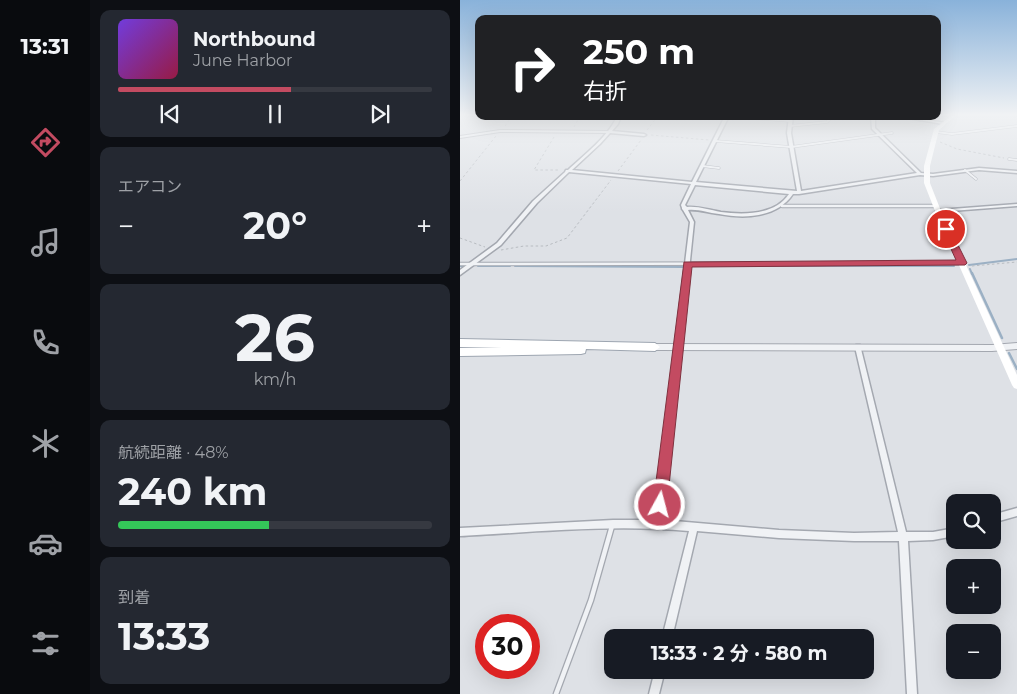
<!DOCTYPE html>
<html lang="ja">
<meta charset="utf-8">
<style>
body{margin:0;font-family:Montserrat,"Noto Sans JP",sans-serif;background:#242831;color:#f1f3f6;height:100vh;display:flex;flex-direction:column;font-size:19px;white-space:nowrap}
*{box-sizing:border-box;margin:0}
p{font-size:16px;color:#9ea1a6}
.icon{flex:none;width:28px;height:28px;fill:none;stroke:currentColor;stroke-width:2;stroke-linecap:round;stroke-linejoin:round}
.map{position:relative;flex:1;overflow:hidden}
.sheet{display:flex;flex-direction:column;gap:10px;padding:10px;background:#0d0f14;width:370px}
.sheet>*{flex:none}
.hud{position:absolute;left:15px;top:15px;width:466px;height:105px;border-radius:10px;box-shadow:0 5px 20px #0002;background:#202124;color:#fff;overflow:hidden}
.tools{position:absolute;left:486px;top:494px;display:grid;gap:10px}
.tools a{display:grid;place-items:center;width:55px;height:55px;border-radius:10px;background:#171b24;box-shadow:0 5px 20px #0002;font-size:25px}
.speed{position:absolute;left:15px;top:614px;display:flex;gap:10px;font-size:25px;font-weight:700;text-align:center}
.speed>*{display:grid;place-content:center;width:65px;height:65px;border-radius:50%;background:#171b24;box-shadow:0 5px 20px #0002;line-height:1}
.speed .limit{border:8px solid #d22;background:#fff;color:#111}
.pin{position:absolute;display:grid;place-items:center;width:42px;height:42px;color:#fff;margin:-21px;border:2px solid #fff;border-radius:50%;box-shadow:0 1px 5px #0007}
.me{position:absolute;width:55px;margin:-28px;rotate:7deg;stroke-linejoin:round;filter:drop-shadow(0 0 4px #0008)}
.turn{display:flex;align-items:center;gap:18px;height:105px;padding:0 25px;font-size:22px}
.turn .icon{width:65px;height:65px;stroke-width:2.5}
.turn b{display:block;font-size:35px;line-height:42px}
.big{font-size:38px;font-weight:700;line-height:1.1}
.sheet .card{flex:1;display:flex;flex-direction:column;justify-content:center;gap:8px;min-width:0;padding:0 18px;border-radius:10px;background:#242831}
.sheet .dial{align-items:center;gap:0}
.dial b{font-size:65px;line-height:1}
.song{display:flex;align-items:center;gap:15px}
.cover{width:60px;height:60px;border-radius:8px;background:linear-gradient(135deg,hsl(260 70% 55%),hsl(340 70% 35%))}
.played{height:5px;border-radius:2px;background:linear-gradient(90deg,#c34b61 55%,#363941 55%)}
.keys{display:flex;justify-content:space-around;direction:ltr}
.heat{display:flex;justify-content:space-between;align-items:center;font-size:28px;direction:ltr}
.charge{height:8px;border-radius:4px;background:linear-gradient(90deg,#34c759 48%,#363941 0)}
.trip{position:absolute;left:144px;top:629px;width:270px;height:50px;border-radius:10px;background:#171b24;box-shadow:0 5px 20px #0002;font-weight:700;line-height:50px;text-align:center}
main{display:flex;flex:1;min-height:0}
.tabs{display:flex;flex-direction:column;width:90px;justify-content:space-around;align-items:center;background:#090b0e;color:#9ea1a6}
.tabs .icon{width:35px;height:35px}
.tabs .on{color:#c34b61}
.tabs b{font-size:22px;color:#f1f3f6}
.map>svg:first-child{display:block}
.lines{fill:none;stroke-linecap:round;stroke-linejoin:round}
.stream-far1{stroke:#9bb0c4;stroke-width:2}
.stream{stroke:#9bb0c4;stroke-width:2.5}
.service-far2-casing{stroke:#a4a8b0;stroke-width:3}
.service-far1-casing{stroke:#a4a8b0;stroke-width:4.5}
.service-casing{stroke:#a4a8b0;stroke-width:7}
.minor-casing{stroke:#a4a8b0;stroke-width:3}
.tertiary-casing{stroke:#a4a8b0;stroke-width:2}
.primary-casing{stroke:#9ea6b1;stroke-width:2}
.path{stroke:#b8bcc1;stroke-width:1;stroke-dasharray:2.5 2.5;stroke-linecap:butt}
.service-far2{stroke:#f0f2f5;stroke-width:2}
.service-far1{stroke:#f0f2f5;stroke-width:2.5}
.service{stroke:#f0f2f5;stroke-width:4.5}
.minor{fill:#f0f2f5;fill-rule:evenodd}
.tertiary{fill:#f0f2f5;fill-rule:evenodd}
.secondary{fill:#fff;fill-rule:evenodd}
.primary{fill:#fff;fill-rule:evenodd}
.route{fill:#c34b61;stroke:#7f313f}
</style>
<main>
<nav class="tabs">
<b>13:31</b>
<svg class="icon on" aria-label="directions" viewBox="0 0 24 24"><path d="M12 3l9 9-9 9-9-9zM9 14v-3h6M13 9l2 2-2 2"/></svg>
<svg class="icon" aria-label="music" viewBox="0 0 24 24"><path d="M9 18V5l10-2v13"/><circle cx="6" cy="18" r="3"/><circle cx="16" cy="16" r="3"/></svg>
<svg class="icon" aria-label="phone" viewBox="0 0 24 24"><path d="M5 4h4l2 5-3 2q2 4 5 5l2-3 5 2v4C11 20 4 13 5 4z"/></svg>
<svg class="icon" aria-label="climate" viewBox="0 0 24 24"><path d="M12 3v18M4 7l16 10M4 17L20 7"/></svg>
<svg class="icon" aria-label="car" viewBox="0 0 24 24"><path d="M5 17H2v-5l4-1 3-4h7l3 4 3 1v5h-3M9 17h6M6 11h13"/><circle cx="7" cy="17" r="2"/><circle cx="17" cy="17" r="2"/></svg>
<svg class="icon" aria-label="filters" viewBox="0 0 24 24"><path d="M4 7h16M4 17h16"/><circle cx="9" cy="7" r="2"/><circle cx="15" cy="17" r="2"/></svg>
</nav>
<section class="sheet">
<div class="card">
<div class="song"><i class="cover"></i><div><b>Northbound</b><p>June Harbor</p></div></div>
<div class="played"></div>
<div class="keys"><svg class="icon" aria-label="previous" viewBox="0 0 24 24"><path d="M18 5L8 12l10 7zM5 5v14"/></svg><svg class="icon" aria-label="pause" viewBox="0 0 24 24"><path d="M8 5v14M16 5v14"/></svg><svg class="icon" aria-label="next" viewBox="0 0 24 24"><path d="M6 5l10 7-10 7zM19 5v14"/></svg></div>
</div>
<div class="card"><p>エアコン</p>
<div class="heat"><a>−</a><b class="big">20°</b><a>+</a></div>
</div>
<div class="card dial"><b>26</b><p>km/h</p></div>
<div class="card"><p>航続距離 · 48%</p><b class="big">240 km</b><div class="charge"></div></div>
<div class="card"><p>到着</p><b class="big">13:33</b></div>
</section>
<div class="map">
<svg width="557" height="694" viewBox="0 0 557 694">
<rect width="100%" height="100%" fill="#dee1e6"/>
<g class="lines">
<path class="stream-far1" d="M509,265L557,259
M0,266H3
M18,266H50
M55,266L223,267
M232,266H494
M510,269L512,274"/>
<path class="stream" d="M512,273L542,338
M549,353L557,369"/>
<g class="service-far2-casing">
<path id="service-far2" d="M267,116L330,121
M330,126L367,122L373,116
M476,132L492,134L557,126
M255,141L331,147L432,133
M549,159L557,160
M242,166L259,168
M505,170L516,179"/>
</g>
<g class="service-far1-casing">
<path id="service-far1" d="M322,206H475
M0,264L502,263"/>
</g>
<g class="service-casing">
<path id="service" d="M96,694L131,600L152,526"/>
</g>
<g class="minor-casing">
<path id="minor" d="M157,116H161L158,124L152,131L184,134L186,135L184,136L150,133L140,144L112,170L232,182L265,116H269L236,182L337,191L327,133L329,116H333L331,133L341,191L457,173L412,129L411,116H415V128L461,173L473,174L519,168L557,171V173L519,170L473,176L460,175L339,194H333C317,218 284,219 259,214C248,213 239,209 228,210L234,222L203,520L319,530L394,533L438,532L395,347L396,345H400L446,532H473L495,528V536L473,540L448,541L457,694H447L439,541H394L319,538L237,531L212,638H202L229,531C153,524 76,532 0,536V528L153,520H194L230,222L223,210L222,209V208L221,205L231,184L109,172L77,203L41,245L0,275V270L37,243L73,201L105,172L106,170H108C123,156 150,135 157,116ZM235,185L329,194C315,215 284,215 261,212C249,210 239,206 227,207L225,205Z
M436,116H446L485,123L483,124Z
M557,204V206L478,212L476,211L478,210Z
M557,508V516L532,523V515Z
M195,670H205L199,694H189Z"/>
</g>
<g class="tertiary-casing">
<path id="tertiary" d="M40,130L149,131L151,132L149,133L40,132L0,138V136Z
M557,343V349L532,351L195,350L191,347L195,344L532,345Z"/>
</g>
<g class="primary-casing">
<path id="primary" d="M0,339L195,343L200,347L195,351L126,349L125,353L121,354L0,356V348H42L0,347Z"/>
</g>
<path class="path" d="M45,126L52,116
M114,127L120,116
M187,130L198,116
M191,135L249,140
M94,137L74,170H100
M480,142L497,149L544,158
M158,171L181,140
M0,181L36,136
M0,238L25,247
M41,250L64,246H86L107,238L151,180
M512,266L557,262"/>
<use href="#service-far2" class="service-far2"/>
<use href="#service-far1" class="service-far1"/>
<use href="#service" class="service"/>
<use href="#minor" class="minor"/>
<use href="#tertiary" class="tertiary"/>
<path class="secondary" d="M492,115H496L479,130L470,166V183L481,211L557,375V389L554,388L552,385L475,211L464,183V166L474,129Z"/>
<use href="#primary" class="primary"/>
</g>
<linearGradient id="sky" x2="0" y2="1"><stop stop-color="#89b2da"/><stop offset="0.54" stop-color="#f0f2f4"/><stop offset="1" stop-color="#f0f2f4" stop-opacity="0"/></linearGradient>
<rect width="557" height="212" fill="url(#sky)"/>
<path class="route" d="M483,227L490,229L507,263L505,265L232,267L207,505L205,510L200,512L195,510L193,505L224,262L496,260L482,229Z"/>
</svg>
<div class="tools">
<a><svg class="icon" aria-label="search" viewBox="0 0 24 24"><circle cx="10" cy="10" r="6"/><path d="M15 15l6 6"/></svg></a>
<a>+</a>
<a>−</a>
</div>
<div class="speed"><div class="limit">30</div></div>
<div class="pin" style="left:486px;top:229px;background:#d93025"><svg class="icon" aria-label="arrive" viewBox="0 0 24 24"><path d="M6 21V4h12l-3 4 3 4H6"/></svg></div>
<svg class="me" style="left:200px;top:505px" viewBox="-20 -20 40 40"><circle r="17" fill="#c34b61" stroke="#fff" stroke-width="3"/><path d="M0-11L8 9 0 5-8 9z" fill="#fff"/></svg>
<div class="trip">13:33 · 2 分 · 580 m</div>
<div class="hud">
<div class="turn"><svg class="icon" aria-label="right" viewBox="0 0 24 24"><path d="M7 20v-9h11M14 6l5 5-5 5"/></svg><div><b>250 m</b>右折</div></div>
</div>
</div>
</main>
